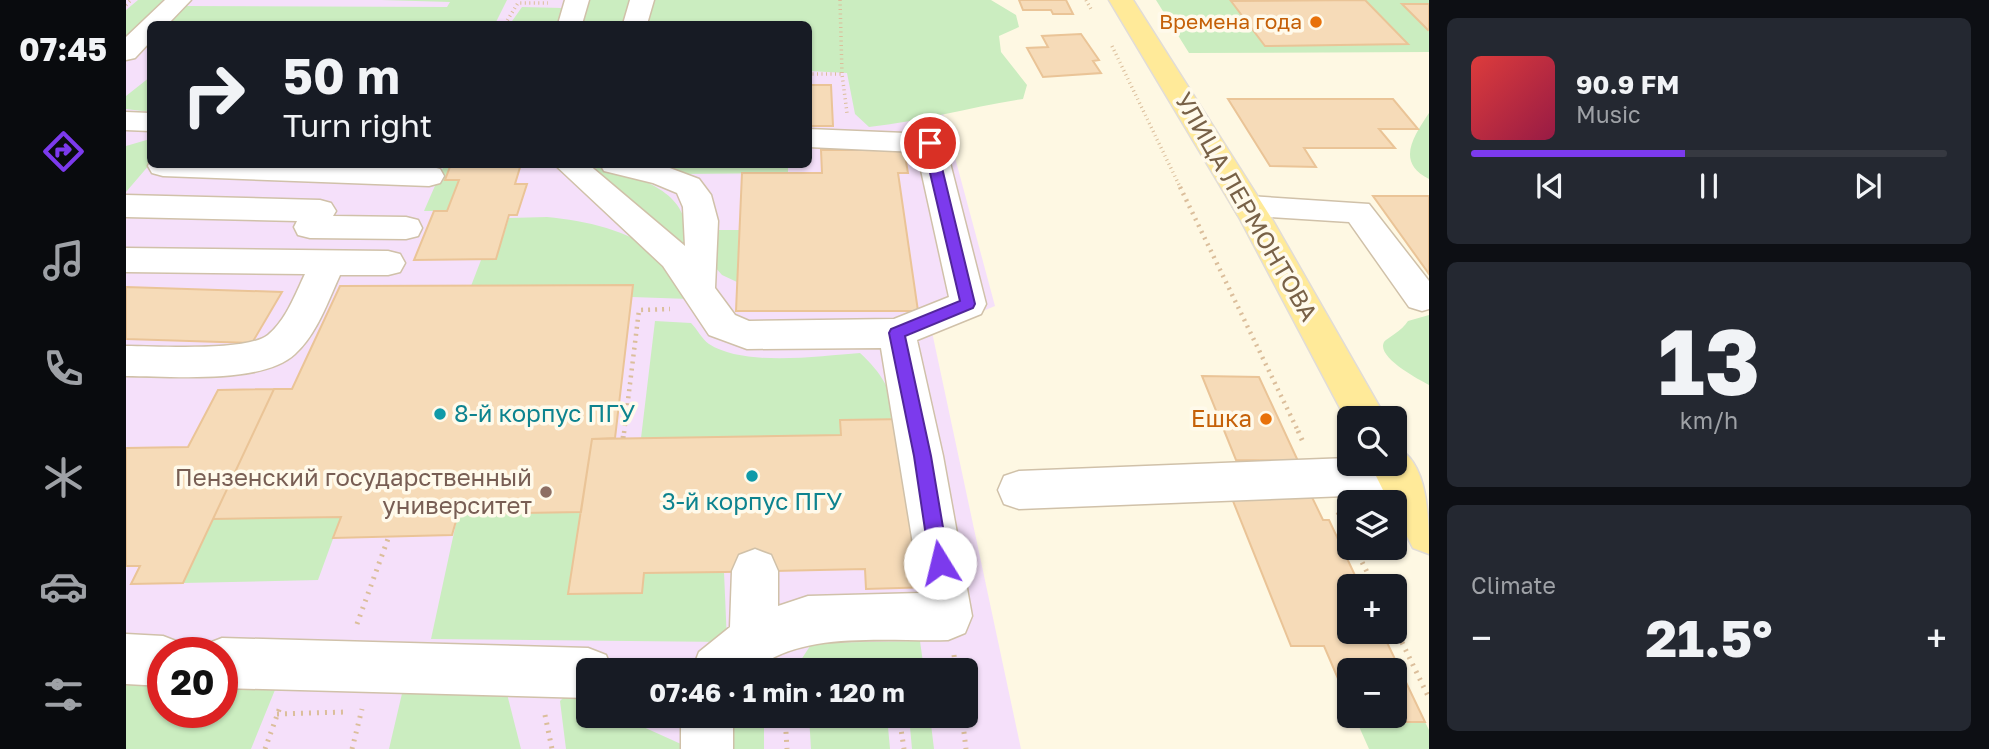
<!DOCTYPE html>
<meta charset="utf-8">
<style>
body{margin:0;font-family:"Golos Text",sans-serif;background:#242831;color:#f1f3f6;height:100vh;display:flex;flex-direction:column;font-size:26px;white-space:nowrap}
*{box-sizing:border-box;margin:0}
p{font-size:23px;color:#9ea1a6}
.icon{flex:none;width:38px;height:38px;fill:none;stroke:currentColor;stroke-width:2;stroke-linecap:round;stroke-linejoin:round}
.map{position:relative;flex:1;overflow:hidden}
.sheet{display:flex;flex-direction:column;gap:18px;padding:18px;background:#0d0f14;width:560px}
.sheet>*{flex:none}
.hud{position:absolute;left:21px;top:21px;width:665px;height:147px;border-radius:10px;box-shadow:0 2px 5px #0004;background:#171b24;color:#f1f3f6;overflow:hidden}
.tools{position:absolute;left:1211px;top:406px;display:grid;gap:14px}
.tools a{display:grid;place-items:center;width:70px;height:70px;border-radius:10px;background:#171b24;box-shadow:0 2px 5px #0004;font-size:35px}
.speed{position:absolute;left:21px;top:637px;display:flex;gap:14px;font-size:35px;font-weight:700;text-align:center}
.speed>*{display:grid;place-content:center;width:91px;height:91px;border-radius:50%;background:#171b24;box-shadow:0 2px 5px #0004;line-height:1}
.speed .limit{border:10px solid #d22;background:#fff;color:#111}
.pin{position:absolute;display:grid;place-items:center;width:60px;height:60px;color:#fff;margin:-30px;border:4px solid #fff;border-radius:50%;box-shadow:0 2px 7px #0007}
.me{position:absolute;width:77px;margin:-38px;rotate:351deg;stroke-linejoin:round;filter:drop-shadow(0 0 5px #0008)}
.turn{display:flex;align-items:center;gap:24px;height:147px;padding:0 21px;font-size:32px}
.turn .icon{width:91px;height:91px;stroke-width:2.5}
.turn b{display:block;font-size:49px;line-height:60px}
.big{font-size:52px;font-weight:700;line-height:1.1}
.sheet .widget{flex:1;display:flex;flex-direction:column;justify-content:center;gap:10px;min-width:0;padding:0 24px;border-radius:10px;background:#242831}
.sheet .dial{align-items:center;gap:0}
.dial b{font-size:91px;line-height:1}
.song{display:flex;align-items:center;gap:21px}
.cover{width:84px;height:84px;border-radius:10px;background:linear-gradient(135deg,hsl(0 70% 55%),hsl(340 70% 35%))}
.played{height:7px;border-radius:4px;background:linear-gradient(90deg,#7c3aed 45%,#363941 45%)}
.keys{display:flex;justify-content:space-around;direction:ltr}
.heat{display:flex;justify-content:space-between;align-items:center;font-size:38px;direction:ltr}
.trip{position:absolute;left:450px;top:658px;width:402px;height:70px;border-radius:10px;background:#171b24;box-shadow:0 2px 5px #0004;font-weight:700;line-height:70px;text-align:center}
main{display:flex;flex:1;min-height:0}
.dock{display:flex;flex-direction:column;width:126px;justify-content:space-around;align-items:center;background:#090b0e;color:#9ea1a6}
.dock .icon{width:49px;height:49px}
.dock .current{color:#7c3aed}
.dock b{font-size:32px;color:#f1f3f6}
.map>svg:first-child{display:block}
.education{fill:#f5e0fa;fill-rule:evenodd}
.green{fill:#cbedc0}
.building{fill:#f6dbb8;stroke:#eac497;stroke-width:2}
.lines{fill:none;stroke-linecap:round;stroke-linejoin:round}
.minor-casing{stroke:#d0c1a9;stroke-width:3}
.major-casing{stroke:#e1dcd7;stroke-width:3}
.path-far2{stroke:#dbbe9b;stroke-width:3.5;stroke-dasharray:1 3.5;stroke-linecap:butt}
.path-far1{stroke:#dbbe9b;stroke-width:4.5;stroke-dasharray:2 5;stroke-linecap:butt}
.path{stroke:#dbbe9b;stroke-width:5;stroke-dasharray:2 6;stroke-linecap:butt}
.minor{fill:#fff;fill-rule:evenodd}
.major{fill:#ffea99;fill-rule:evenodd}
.route{fill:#7c3aed;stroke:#51269a;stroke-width:2}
.food-dot{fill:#e8710a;stroke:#fffaeb;stroke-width:2.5}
.culture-dot{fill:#0f9aa8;stroke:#fffaeb;stroke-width:2.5}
.education-dot{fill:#8d6e63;stroke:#fffaeb;stroke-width:2.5}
.labels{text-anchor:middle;stroke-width:7;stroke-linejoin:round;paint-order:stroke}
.far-food-label{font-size:21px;fill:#c56008;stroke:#fffaeb;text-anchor:end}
.street-label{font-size:24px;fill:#786147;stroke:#fffaeb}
.culture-label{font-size:24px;fill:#0d838f;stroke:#fffaeb;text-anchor:start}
.food-label{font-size:24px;fill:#c56008;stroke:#fffaeb;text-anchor:end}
.education-label{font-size:24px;fill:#785e54;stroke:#fffaeb;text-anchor:end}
</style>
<main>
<nav class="dock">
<b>07:45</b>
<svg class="icon current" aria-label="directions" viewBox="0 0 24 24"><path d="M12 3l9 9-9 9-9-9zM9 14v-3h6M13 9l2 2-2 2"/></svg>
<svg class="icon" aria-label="music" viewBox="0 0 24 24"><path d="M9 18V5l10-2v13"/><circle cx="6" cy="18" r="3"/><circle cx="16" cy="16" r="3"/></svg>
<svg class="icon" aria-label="phone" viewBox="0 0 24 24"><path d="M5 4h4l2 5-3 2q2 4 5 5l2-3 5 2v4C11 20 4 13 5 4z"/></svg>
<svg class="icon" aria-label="climate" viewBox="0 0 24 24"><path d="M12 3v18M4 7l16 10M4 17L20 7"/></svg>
<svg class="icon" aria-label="car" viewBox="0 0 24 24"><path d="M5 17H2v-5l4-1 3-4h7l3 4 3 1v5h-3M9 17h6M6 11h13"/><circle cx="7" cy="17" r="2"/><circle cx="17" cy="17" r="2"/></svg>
<svg class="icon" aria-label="filters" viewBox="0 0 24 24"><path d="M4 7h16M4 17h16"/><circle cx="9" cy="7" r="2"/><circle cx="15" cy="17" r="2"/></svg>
</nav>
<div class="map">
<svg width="1303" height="749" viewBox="0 0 1303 749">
<rect width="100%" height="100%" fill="#fef8e3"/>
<path class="education" d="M0,0H731L814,102L869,306L806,332L895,749H0ZM24,24H682V164H24ZM37,653H96V712H37ZM462,670H840V716H462Z"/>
<path class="green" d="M12,0H37L0,39V10Z
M255,0H381L369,24H42L59,6L321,7L324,2Z
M463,0H506L501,24H454Z
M524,0H865L890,15L893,27L873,36L875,52L901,85L897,99C845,107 796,121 743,127L729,114L721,73L683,71L682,24H518Z
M1030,0H1303V52L1063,53Z
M396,7L436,8L431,24H384Z
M24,77V95L21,99H24V112L0,109V96Z
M1303,113V179C1269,162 1288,136 1303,113Z
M24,139V164L0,192V146Z
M318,165H325L333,180L321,211H298Z
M518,165H662V173L553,174Z
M477,166C513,178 570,193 558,244L552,246L468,172L471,167Z
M421,217C461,221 505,230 537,258C548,267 555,286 563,299L506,297L507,285L345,286L355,260L370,259L383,218Z
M592,230H613L611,282L596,275L588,266Z
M1303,315V385C1292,379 1250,357 1258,342C1261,338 1276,331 1282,321Z
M529,321L565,323C571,329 576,339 583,344C619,367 692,356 734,353C755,372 766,391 772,419L714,420L715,435L515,438Z
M455,512L443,594L515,593L518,573L598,572L601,642L305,639L332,514Z
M215,517L192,580L57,583L87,519Z
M794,641L798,670H779L777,659L673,663L686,643Z
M0,675L37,676V712H96V678L153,680L125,749H0Z
M278,685L379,686L395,749H263Z
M442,693L462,702V716H493L566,749H440L434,701Z
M618,716H638V749H595L596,742Z
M683,716H761L764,749H685Z
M783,716H804L808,749H786Z
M1231,722H1299L1303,730V749H1243Z"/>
<path class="building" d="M893,0H940L947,14H927L925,10H897Z
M1239,0L1282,44L1139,46L1105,1Z
M1276,4H1303V29L1302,30Z
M955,34L973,60L967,61L975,73L917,77L901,48L922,47L916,36Z
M682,85H705L707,126H682Z
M1102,99H1267L1292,129H1253L1269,148H1178L1190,167L1144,166Z
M695,150H778L782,173H772L792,311H610L616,173H696Z
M325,164H395L389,184H401L391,215H383L370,259L288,260L308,211H321L333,180H319Z
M1247,196H1303V274Z
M507,285L489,438L466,439L455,512L332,514L326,535L207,538L215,517L87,519L148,389H166L214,286Z
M0,287L156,292L126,343L0,339Z
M1076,376L1133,377L1172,461L1110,460Z
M148,389L57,583L5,584L14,566H0V448L62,447L92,390Z
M782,419L807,587L740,589L739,569L598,572L518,573L516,593L442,594L466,439L715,435L714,420Z
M1103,491H1183L1197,520H1203L1234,586H1223V632H1256L1299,722H1231L1228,716H1269V670H1223V704L1198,646H1165Z"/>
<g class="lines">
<g class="minor-casing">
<path id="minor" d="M39,0H65L42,24H24V42L9,58L0,60V37Z
M439,0H463L456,24H432Z
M504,0H528L521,24H497Z
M0,112L24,113V131L0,130Z
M682,129L804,134L814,136L819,143L860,304L855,314L791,340L817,456L846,616L839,633L822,640C763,642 675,630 629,670H566L573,652L604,627L606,571L613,555L629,549L645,555L652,571V606L682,596L795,593L755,348L621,349L583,335L537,266L428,164H462L559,246L557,207L551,193L527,183L478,171L474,164H533L573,179L585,195L592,221L589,288L609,315L623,321L768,319L823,297L791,152L682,147Z
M24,162V164L303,166L314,169L318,176L314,183L303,186L37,176L26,173L22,166Z
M0,195L194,200L205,203L210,211L207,216L280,217L292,220L296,228L292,236L280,239L184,238L172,235L168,227L171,221L0,217Z
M1123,196L1243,204L1303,281V309L1296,311L1283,307L1223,222L1112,215L1107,207L1112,199Z
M0,248L262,251L274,254L279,263L274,272L262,275H214C202,301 191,334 169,354C136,385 43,376 0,376V346C30,346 120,352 142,335C160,320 169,295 179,274L0,272Z
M1269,456L1286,462L1292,475L1286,488L1271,494L893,509L878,504L872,490L878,476L893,471L1223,458V464H1269Z
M0,634L37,636L55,643L58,653H37V686L0,684Z
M96,638L462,648L480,655L486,670H462V698L96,688V653H75L78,645Z
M555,716H607V749H555Z"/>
</g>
<g class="major-casing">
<path id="major" d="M983,0H1007L1146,219L1260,418H1223V425L1114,219Z
M1269,447C1303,461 1303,520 1303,554L1287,548L1269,513V502H1263L1244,464H1269Z"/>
</g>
<path class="path-far2" d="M714,0L716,74
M960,0L966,11
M0,5L5,0
M379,24L392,3H422
M986,46L1055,189
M682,74H716L721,113"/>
<path class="path-far1" d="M1054,187L1173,433
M498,433L513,310L544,309"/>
<path class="path" d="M1172,431L1177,442
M497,438L498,431
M1212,512L1223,535
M1229,548L1248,586
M231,624L263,536
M1269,628L1303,698
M828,655L830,670
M151,714L220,712
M419,715L426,749
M659,716L661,749
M773,716L778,749
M836,716L840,749
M139,749L154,707
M226,749L236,709"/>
<use href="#minor" class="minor"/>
<use href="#major" class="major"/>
</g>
<path class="route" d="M804,139L810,143L849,304L847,308L779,336L805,456L823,563L820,569L814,572L807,569L804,563L788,456L763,333L765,329L834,301L797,143Z"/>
<g class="food-dot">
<circle cx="1190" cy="22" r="7"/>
<circle cx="1140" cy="419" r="7"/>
</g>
<g class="culture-dot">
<circle cx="314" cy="414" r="7"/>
<circle cx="626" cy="476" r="7"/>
</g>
<circle class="education-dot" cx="420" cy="492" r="7"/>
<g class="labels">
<g class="far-food-label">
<text x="1176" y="29">Времена года</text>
</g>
<g class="street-label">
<text transform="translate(1120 207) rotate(60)" y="8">УЛИЦА ЛЕРМОНТОВА</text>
</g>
<g class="culture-label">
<text x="328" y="422">8-й корпус ПГУ</text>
<text x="626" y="510" text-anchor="middle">3-й корпус ПГУ</text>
</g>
<g class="food-label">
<text x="1126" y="427">Ешка</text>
</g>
<g class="education-label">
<text x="406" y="486">Пензенский государственный<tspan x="406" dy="28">университет</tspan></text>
</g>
</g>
</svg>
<div class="tools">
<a><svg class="icon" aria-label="search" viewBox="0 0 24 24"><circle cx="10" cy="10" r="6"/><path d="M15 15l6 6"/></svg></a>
<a><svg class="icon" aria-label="layers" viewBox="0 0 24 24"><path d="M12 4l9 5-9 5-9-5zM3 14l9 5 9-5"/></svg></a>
<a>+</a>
<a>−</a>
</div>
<div class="speed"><div class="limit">20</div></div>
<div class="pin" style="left:804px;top:143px;background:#d93025"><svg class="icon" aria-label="arrive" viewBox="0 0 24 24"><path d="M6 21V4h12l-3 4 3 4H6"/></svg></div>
<svg class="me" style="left:814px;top:563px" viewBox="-20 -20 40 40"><circle r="19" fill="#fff"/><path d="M0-13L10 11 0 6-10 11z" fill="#7c3aed"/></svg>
<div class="trip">07:46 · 1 min · 120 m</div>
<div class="hud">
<div class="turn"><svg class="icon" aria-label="right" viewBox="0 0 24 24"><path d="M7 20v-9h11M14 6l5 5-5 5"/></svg><div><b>50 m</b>Turn right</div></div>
</div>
</div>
<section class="sheet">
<div class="widget">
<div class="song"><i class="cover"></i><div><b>90.9 FM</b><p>Music</p></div></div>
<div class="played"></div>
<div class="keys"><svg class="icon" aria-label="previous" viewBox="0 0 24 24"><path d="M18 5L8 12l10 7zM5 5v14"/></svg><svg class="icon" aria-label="pause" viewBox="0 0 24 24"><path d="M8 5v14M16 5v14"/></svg><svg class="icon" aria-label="next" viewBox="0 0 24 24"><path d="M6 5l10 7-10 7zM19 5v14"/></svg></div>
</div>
<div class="widget dial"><b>13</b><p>km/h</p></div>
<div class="widget"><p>Climate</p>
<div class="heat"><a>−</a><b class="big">21.5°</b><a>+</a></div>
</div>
</section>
</main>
